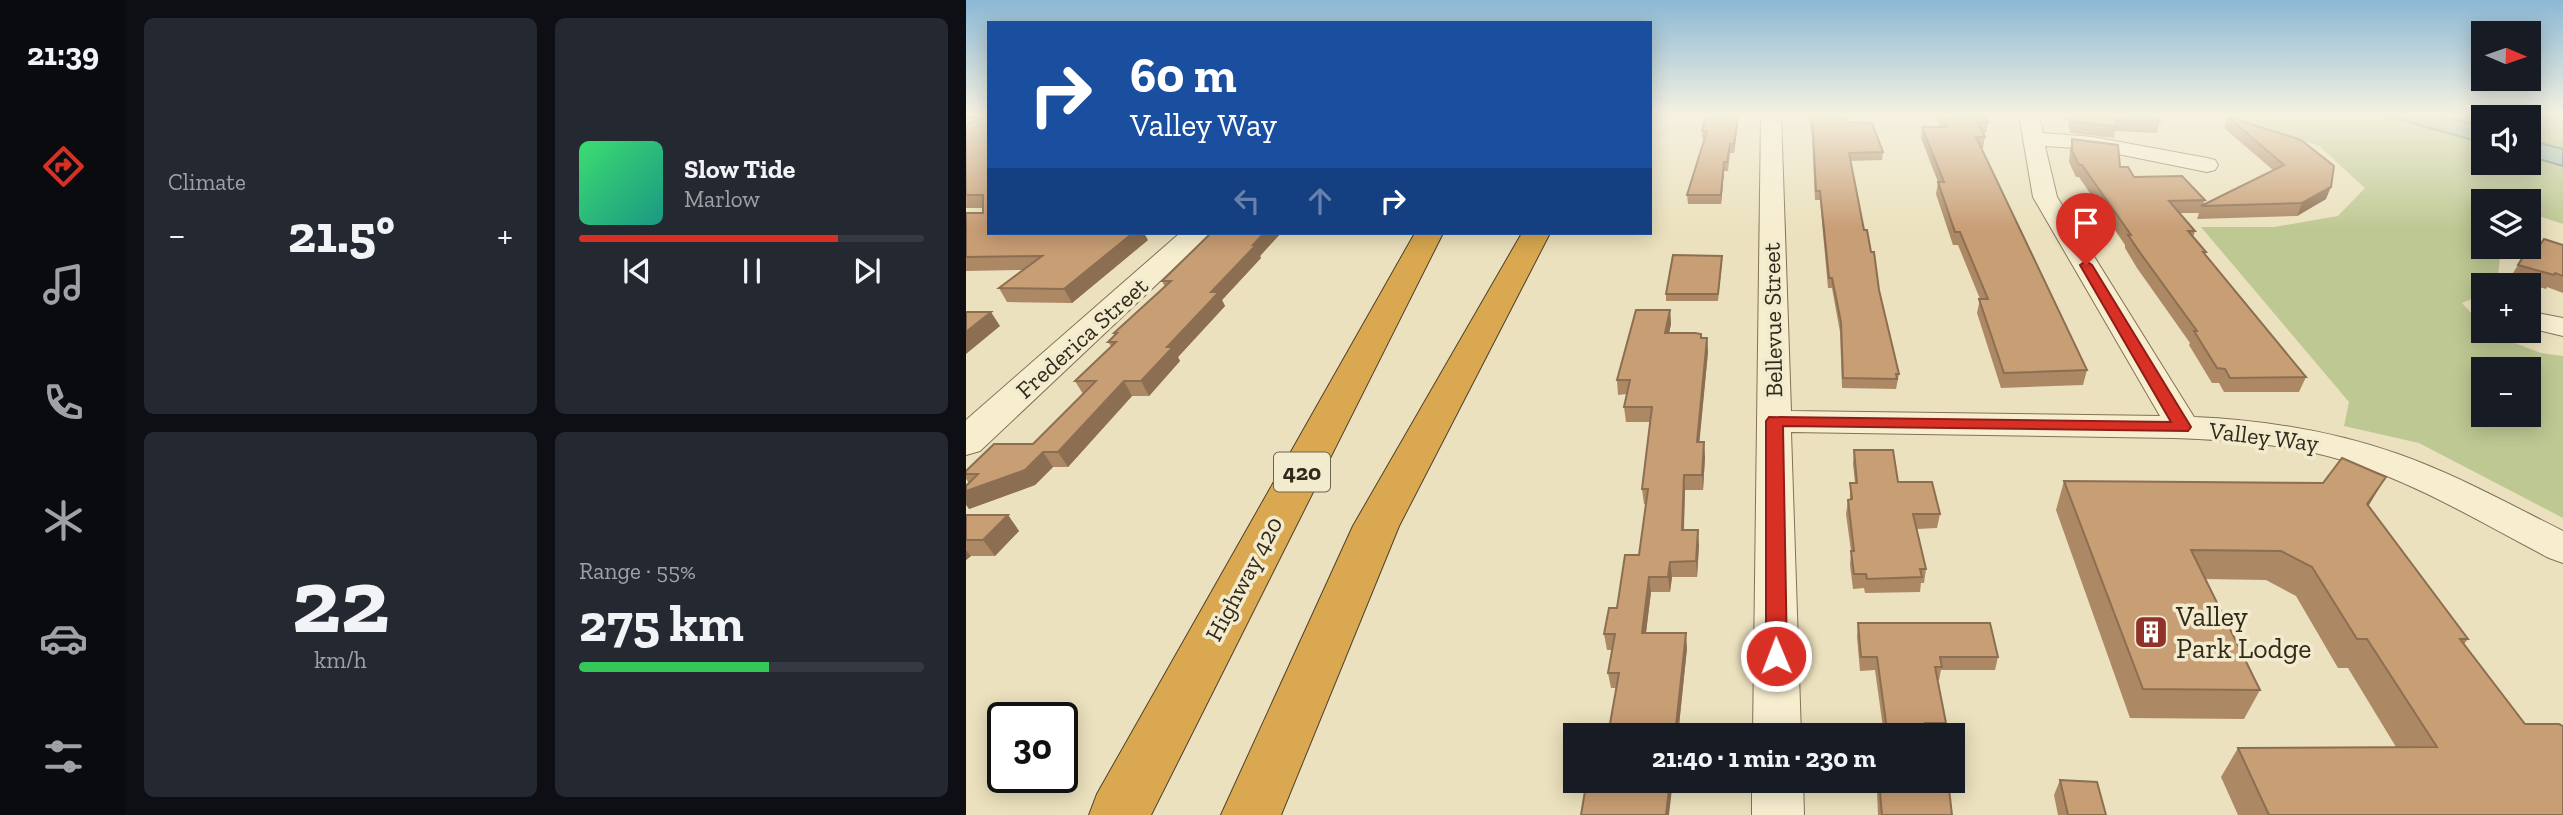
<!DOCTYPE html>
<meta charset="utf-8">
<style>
body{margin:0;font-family:"Zilla Slab",serif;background:#242831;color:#f1f3f6;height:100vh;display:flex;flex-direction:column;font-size:26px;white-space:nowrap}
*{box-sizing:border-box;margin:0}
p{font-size:23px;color:#9ea1a6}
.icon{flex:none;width:38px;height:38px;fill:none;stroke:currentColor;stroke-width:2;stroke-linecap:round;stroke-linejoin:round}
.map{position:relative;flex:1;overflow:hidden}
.sheet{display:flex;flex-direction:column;gap:18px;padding:18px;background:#0d0f14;width:840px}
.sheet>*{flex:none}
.hud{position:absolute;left:21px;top:21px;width:665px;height:214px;border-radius:0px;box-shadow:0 4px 18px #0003;background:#1a4fa0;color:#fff;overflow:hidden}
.needle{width:46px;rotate:92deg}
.buttons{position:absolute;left:1505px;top:21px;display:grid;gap:14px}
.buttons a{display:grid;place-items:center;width:70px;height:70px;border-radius:0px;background:#171b24;box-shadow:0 4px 18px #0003;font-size:35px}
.speed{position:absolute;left:21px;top:702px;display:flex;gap:14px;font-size:35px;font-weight:700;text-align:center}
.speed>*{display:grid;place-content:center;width:91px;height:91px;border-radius:50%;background:#171b24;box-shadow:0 4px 18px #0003;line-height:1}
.speed .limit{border:4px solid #111;border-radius:10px;background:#fff;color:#111}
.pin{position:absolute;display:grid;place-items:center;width:60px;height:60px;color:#fff;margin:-72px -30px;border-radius:50% 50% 50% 0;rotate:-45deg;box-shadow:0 0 7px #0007}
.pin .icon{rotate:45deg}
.me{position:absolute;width:77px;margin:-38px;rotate:359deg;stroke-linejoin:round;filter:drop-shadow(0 0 5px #0008)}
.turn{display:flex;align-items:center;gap:24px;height:147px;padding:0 28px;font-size:32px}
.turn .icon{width:91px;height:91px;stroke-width:2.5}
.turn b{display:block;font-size:49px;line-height:60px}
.lanes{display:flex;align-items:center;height:66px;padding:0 28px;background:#0003;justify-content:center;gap:35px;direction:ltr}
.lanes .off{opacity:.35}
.big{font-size:52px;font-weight:700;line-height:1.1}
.sheet .widget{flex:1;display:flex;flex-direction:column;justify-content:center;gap:10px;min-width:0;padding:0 24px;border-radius:10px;background:#242831}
.sheet .dial{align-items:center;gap:0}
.dial b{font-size:91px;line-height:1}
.song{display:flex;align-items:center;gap:21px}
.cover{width:84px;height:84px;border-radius:10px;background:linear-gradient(135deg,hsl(140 70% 55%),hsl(170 70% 35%))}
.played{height:7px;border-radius:4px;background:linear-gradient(90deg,#d93025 75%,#363941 75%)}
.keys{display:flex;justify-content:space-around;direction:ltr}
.heat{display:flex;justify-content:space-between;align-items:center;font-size:38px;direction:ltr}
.charge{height:10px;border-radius:5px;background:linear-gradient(90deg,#34c759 55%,#363941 0)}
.sheet .tiles{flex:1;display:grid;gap:18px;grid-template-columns:repeat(2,1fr)}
.trip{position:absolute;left:597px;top:723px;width:402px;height:70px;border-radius:0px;background:#171b24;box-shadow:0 4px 18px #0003;font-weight:700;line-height:70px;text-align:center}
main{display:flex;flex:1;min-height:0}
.menu{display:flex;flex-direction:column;width:126px;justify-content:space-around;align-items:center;background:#090b0e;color:#9ea1a6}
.menu .icon{width:49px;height:49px}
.menu .current{color:#d93025}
.menu b{font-size:32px;color:#f1f3f6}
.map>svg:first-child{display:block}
.green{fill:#bec893;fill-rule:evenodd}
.water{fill:#a1bdb7;stroke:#698a84;stroke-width:2}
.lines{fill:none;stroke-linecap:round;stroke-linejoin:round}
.minor-casing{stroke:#827258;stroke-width:2}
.tertiary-casing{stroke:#827258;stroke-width:2}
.motorway-casing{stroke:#50402c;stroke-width:2}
.minor{fill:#f7eed0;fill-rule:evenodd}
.tertiary{fill:#f7eed0;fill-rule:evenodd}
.motorway{fill:#d9a850;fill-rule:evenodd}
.wall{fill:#ac8865}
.shaded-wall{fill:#8c6f52}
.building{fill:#c89e75;stroke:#8c6f52;stroke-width:2}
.route{fill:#d93025;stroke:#8d1f18;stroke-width:2}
.labels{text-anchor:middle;stroke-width:7;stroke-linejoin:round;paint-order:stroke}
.shield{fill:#f3ebcd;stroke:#6c6351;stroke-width:2}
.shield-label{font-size:23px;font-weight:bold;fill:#32291c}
.street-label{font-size:24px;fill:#32291c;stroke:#f3ebcd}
.near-poi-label{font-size:28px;fill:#32291c;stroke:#f3ebcd;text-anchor:start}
</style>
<main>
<nav class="menu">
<b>21:39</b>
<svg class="icon current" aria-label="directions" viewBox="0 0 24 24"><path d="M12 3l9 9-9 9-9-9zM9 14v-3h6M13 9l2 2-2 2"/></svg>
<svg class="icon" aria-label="music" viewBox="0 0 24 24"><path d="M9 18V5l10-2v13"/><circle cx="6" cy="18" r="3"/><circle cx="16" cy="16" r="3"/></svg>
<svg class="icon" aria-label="phone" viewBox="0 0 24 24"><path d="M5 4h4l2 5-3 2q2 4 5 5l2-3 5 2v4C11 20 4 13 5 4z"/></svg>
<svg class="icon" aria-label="climate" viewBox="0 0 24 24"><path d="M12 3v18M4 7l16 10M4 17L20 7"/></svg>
<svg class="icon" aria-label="car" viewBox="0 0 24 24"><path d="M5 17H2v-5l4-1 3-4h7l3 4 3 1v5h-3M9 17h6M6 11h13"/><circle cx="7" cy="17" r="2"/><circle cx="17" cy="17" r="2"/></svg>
<svg class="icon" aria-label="filters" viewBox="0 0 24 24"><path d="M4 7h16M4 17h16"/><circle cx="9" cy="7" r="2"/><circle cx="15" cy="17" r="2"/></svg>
</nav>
<section class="sheet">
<div class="tiles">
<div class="widget"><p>Climate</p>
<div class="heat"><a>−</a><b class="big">21.5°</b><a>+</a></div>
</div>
<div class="widget">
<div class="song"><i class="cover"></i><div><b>Slow Tide</b><p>Marlow</p></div></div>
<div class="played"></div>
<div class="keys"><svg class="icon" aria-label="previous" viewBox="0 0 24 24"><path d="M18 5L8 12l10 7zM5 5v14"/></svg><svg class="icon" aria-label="pause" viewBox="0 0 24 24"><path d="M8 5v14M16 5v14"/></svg><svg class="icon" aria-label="next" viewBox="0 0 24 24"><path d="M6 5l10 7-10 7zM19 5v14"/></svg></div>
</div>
<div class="widget dial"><b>22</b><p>km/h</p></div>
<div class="widget"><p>Range · 55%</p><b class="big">275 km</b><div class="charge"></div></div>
</div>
</section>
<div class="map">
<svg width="1597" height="815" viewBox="0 0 1597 815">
<rect width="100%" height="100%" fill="#ebe1be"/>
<path class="green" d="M1257,115H1418L1517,143V163H1563V156L1597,166V224L1563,213V201H1517V247H1535L1531,285H1517V294L1496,303L1517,326V331L1575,353L1597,356V518L1453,443L1378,426L1383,402L1235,227H1308L1372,216L1399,188L1353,146ZM1517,369H1563V415H1517Z
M1472,115H1597V150L1563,140V117H1517V128Z"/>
<path class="water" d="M1418,115H1473L1517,127V143Z
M1563,140L1597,149V166L1563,156Z"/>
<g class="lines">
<g class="minor-casing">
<path id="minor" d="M795,115H815L825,411L1194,416L1067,197L1053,115H1073L1077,133L1127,137L1241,158L1249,160L1252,165L1249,170L1241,172L1127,149L1079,146L1091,197L1228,417C1298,420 1366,431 1432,454C1489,474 1543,504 1597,531V563L1583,558C1516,523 1449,482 1376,460C1322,444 1264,440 1208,438L825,432L835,735H787Z
M1572,313L1597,318V336L1563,328V316Z
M786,780H837L838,815H786Z"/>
</g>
<g class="tertiary-casing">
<path id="tertiary" d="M214,233H245L14,451L0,455V420Z"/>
</g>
<g class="motorway-casing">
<path id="motorway" d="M449,233H477L185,815H123L131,794Z
M556,233H584L433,526L315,815H255L387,526Z"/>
</g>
<use href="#minor" class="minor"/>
<use href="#tertiary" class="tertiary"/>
<use href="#motorway" class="motorway"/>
</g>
<path class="wall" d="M773,115L768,153H764L762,171H758L755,204H722L721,195L738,139H736V131Z
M843,115H880L882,122L917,152L916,160L884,161L898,230L933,374L930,389L876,388L874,332L866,288H862L854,200H849L846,137Z
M969,115H1018L1022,122L1020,133H1017L1019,137L1017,148H1015L1121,370L1117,385L1035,388L1011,313L1014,299L992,245H987L970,194L972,182L955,138L956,127H975Z
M1097,115H1186L1194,122L1191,133L1149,131L1148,138L1104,133L1102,120H1097Z
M19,117L23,233L182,240L106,303L41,302L33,288L57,270L0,271V213H17V208H0V124Z
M1262,117L1360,199L1331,216L1231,219L1233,213H1214L1229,231L1227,237L1240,252L1239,254L1340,377L1333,392H1258L1253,383H1246L1223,345L1224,343L1171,268L1159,248V245L1113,177H1110L1103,162L1104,150L1106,139L1154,167L1168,177L1239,200L1237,205L1307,170L1258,128Z
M245,233H315L294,256L295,258L256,300L259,306L212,357L214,361L183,396H166L102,467H87L69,485L3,509V483L0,479V471L67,444L117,394L109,381L145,346L142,342L149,335L148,333L199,287L196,281Z
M1574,245H1597V293L1581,287L1580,289L1544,278L1552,265Z
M756,263L752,301H700V294Z
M704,310L705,324L703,333L741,338L742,352L733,442L739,457L737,490H719L718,530L733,545L731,577H706L704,592H685L680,633L721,648L712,735H642L651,688H645L642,673L646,650H641L638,634L651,608L673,555L680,504H678L676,489L684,422H660L658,407L661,394L652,395L651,380Z
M888,450L974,514L971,528L951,529L960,569L958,583H955L954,592L899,593L898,588L887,589L884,565L885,551L880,514L882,500H884V483H889L887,464Z
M1098,481L1402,506L1502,639L1498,644L1597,815H1272L1255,777L1272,748L1430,747L1382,668H1372L1330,596L1300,580L1239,579L1294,690L1278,719L1164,718L1090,510Z
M0,515H42L53,531L29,556H5L0,560Z
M892,623L1032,657L1029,670H975L973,680H971L980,723L977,735H918L909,670L894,671L891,637Z
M912,780H982L986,815H912L911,791Z
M1094,780L1140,815H1092L1088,795Z"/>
<path class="shaded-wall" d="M0,115H18L0,121Z
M772,115H773L768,153V144Z
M758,162V171L755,204V195Z
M1365,187L1360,199L1331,216L1336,203Z
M167,233H178L182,240L106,303L98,289Z
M298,233H315L294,256L295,258L256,300L259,306L212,357L214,361L183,396L175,381L201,347L245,292Z
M704,310L705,324L700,347L699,333Z
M25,312L34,326L0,354V332Z
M741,338L742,352L732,457L731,442Z
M158,381L166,396L102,467L92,452Z
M738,442L739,457L737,490L736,475Z
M77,452L87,467L69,485L3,509L0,505V491Z
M718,475L719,490L717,545L716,530Z
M1420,477L1403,505L1384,533L1401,504Z
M42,515L53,531L29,556L17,540Z
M732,530L733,545L731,577L730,561Z
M0,550L5,556L0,560Z
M704,562L706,577L704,592L702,577Z
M683,577L685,592L678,648L676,633Z
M720,633L721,648L712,735H709Z
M704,780H707L703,815H700Z"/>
<path class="building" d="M19,115H23V233H167L98,289L33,288L76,256L0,257V213H17V195H0V124L19,117Z
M740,115H772L768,144H764L761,162H758L755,195H721L741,131H736Z
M844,115H880L882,122L906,123L917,152L883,153L898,230H901L905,252H908L913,290L933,374H930L931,379L877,378L875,322L866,278H863L854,191H850L847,130Z
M976,115H1018L1022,122H1011L1019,137H1010L1121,370L1038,373L1013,299H1022L994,232H989L972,182H978L956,127H981Z
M1105,115H1186L1194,122L1150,120L1151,127L1106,121Z
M1262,117L1335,140L1368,166L1365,187L1336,203L1235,206L1318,165Z
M1106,139L1152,145L1154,167H1162L1168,177L1216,176L1239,200L1203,201L1229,231H1222L1240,252H1237L1340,377L1264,378L1259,369L1251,368L1228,331H1231L1175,254L1162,235H1165L1116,165H1113L1106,151Z
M245,233H298L287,245H290L245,292H253L201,347H207L175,381H158L92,452H77L59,470L0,491V486L12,474H0V471L28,444H67L130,381H109L150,342H142L151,333H148L205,281H196Z
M1578,239L1597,245V276L1589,273L1588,275L1552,265L1566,243L1574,245Z
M707,255L756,256L752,294H700Z
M670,310H704L699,333H729L735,334V338H741L731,442H738L736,475H718L716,530H732L730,561L704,562L702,577H683L676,633H720L709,735H642L653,673H642L649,634H638L643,608H651L659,555H673L682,489H676L686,407H658L664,380H651Z
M0,312H25L0,332Z
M888,450H927L932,482H966L974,514H947L960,569H954L956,577L901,579L900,574H888L885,551H888L882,500L886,499L884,483H891Z
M1376,458L1420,477L1401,504L1502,639H1494L1559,724H1593L1597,726V815H1303L1272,748L1471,747L1401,639H1391L1346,567L1315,551L1225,550L1294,690L1177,689L1098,481L1357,483Z
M0,515H42L17,540H0Z
M892,623H1024L1032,657H974L976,667H969L980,723H959L961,729L921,730L911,657H895Z
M636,780H704L700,815H615L619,791H635Z
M913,780H982L986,815H916Z
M1094,780L1131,782L1140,815H1102Z"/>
<linearGradient id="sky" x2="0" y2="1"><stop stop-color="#8bb8d4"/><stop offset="0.5" stop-color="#f6f2e2"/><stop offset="1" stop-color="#f6f2e2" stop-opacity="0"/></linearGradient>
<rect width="1597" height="229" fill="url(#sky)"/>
<path class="route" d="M1120,261L1126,265L1225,427L1222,431L817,426L821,656L818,663L810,665L803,663L800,656V421L803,417L1205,422L1114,265Z"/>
<defs>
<g id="building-square" transform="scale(1.75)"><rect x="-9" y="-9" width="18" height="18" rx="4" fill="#8f322a" stroke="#f3ebcd"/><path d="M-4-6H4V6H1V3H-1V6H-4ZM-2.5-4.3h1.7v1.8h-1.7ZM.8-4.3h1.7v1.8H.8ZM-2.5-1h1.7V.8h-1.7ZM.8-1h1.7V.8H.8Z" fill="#fff"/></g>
</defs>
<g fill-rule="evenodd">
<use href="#building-square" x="1185" y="632"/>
</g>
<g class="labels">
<rect class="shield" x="308" y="452.5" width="56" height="39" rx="5"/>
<g class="shield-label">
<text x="336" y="480">420</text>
</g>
<g class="street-label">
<text transform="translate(807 320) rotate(-91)" y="8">Bellevue Street</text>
<text transform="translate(116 338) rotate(-42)" y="8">Frederica Street</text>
<text transform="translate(1298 437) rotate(7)" y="8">Valley Way</text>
<text transform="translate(278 579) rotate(-62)" y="8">Highway 420</text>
</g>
<g class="near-poi-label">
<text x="1210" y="626">Valley<tspan x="1210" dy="32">Park Lodge</tspan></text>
</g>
</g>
</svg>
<div class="buttons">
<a><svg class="needle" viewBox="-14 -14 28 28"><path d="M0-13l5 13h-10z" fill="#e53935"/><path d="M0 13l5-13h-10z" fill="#9ea1a6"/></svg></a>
<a><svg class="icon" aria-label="sound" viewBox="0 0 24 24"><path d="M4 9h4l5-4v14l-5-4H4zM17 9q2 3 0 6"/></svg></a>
<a><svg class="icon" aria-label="layers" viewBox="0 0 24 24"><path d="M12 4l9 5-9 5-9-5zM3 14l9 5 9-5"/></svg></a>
<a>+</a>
<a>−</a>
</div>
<div class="speed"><div class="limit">30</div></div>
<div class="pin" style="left:1120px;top:265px;background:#d93025"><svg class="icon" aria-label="arrive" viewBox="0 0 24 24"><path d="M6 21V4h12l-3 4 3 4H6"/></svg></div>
<svg class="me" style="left:810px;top:656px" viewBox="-20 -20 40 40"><circle r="17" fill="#d93025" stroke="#fff" stroke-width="3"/><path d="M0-11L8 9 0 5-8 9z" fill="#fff"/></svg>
<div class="trip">21:40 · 1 min · 230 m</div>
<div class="hud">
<div class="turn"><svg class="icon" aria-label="right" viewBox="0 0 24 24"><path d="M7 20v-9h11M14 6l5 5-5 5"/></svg><div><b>60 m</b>Valley Way</div></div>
<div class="lanes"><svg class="icon off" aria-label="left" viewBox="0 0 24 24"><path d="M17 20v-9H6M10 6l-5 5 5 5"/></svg><svg class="icon off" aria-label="ahead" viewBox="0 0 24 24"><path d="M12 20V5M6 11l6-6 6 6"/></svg><svg class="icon" aria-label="right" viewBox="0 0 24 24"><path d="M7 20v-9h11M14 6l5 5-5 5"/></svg></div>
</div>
</div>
</main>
